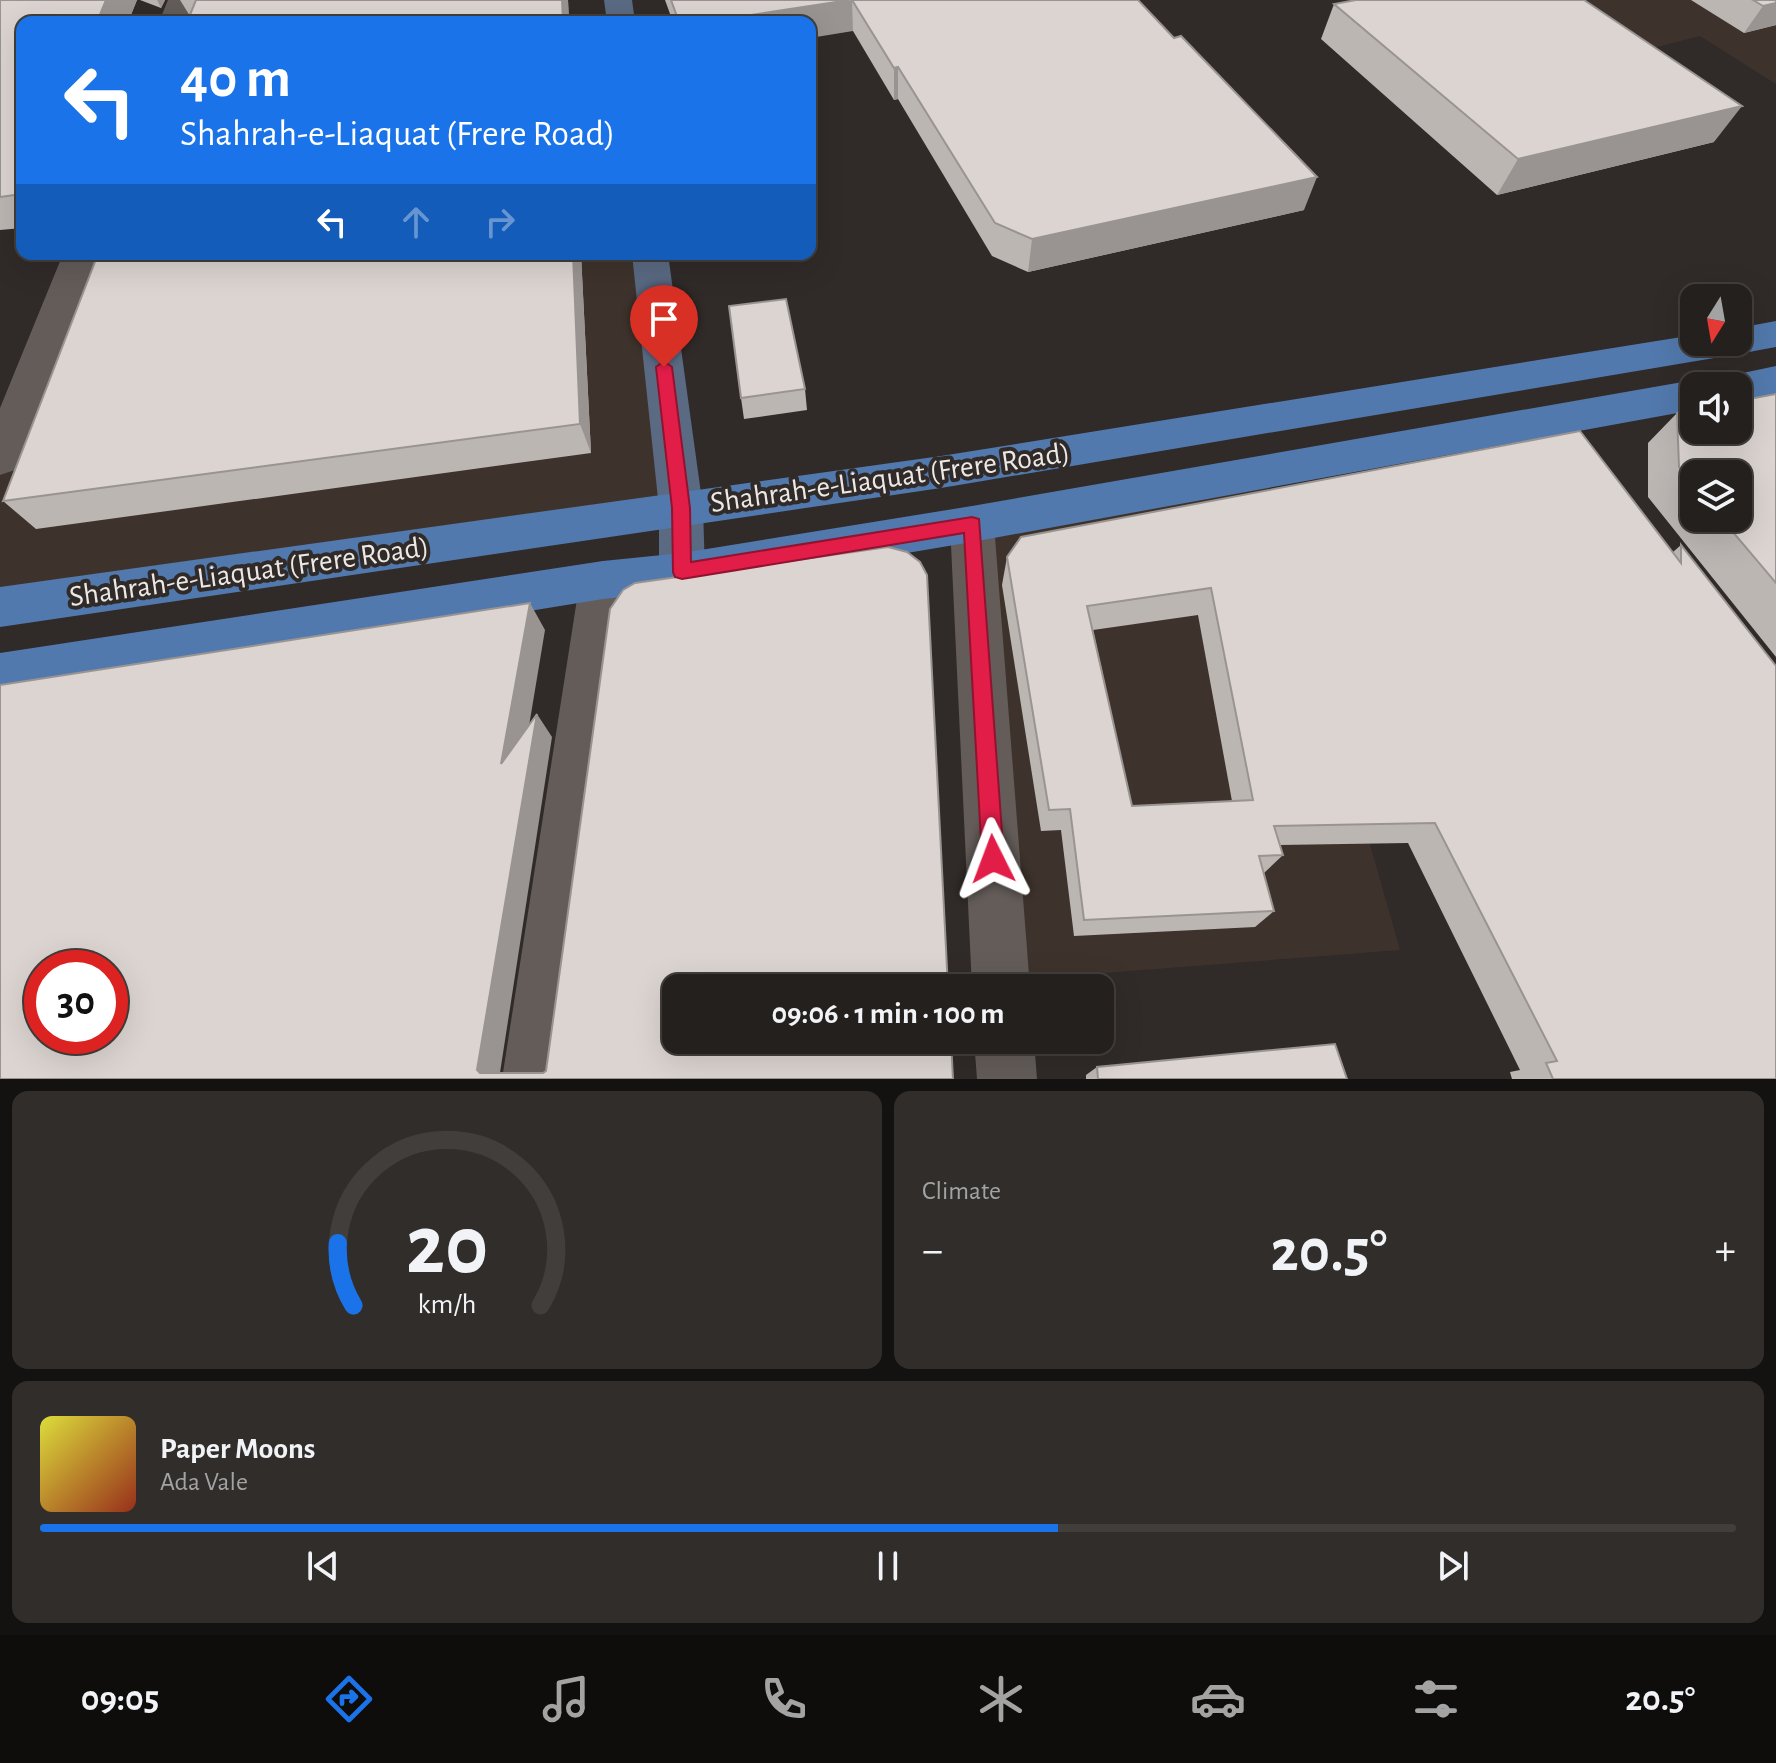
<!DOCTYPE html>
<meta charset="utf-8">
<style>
body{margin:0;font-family:"Alegreya Sans",sans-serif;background:#302d2b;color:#f1f3f6;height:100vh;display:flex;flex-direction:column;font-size:30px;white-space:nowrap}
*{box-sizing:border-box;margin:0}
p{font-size:26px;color:#a3a3a4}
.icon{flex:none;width:44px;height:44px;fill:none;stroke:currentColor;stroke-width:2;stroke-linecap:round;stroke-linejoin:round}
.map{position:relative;height:1079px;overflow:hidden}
.side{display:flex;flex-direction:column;gap:12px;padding:12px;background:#141210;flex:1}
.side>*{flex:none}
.banner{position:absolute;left:16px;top:16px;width:800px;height:244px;border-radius:16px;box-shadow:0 8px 32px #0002,0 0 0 2px #413e3c;background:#1a73e8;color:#fff;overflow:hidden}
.needle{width:52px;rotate:191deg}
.controls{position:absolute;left:1680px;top:284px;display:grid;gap:16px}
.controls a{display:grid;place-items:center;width:72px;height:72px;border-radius:16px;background:#24201e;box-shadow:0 8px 32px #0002,0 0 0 2px #413e3c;font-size:40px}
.speed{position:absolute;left:24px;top:950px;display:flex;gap:16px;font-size:40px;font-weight:700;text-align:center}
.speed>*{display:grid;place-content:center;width:104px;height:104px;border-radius:50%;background:#24201e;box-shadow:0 8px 32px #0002,0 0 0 2px #413e3c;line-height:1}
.speed .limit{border:12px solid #d22;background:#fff;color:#111}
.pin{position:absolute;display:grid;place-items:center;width:68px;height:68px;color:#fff;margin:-82px -34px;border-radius:50% 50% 50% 0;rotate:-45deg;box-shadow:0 0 8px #0007}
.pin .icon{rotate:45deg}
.me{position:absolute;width:88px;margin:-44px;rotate:357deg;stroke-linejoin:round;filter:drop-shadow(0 0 6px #0008)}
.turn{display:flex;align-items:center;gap:28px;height:168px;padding:0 32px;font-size:36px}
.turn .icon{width:104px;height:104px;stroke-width:2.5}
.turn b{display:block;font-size:56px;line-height:68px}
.lanes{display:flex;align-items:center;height:76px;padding:0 32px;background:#0003;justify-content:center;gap:40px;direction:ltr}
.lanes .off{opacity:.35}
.big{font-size:60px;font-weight:700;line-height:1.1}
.side .widget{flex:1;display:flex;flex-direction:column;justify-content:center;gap:12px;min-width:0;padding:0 28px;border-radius:16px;background:#302d2b}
.side .dial{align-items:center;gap:0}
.dial svg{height:208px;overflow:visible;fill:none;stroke:#413e3c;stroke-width:7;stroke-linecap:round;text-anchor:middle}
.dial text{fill:#f1f3f6;stroke:none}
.song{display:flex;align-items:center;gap:24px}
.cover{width:96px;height:96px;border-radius:12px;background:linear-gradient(135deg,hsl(60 70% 55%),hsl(10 70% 35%))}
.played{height:8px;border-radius:4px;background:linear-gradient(90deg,#1a73e8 60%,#413e3c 60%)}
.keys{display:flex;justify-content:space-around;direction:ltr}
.heat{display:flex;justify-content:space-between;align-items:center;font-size:44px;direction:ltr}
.side .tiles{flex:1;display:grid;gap:12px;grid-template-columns:1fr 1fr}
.widget:last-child{grid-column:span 2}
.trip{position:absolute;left:662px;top:974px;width:452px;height:80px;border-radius:16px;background:#24201e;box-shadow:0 8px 32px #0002,0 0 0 2px #413e3c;font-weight:700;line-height:80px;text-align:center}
.dock{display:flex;height:128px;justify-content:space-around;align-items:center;background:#0e0d0c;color:#a3a3a4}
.dock .icon{width:56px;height:56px}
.dock .selected{color:#1a73e8}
.dock b{font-size:36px;color:#f1f3f6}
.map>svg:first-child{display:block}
.built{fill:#3e332c}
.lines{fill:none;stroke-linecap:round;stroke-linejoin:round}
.street{fill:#635c59;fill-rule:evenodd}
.secondary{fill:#5a6a83;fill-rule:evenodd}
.primary{fill:#5279ad;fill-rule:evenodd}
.wall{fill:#bcb6b3;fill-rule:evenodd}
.shaded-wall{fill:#999492}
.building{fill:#dbd4d0;stroke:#999492;stroke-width:2;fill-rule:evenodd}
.route{fill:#e11d48;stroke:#92132f;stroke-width:2}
.labels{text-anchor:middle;stroke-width:8;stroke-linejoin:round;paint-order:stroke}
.street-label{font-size:30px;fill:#ece8e6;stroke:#302b28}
</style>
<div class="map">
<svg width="1776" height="1079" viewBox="0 0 1776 1079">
<rect width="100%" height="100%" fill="#302b28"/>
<path class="built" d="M1581,0H1776V84L1700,36L1653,48Z
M81,254H648L680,509L0,608V459Z
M1264,472L1400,950L1000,981L972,524Z"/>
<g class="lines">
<path class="street" d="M168,0H196L187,22H159Z
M63,254H99L21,459L15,470L0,475V408Z
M972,506L987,512L994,524L1030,988H972L950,524L957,512Z
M603,561L619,567L626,580L562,1079H502L580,580L587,567Z
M974,1040H1034L1037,1079H977Z"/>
<path class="secondary" d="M604,0H632L635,22H607Z
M632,254H668L703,508L705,572L698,585L682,591L666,585L659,572V508Z"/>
<path class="primary" d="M1776,321V347L1738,354L941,488L0,627V587L941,456L1694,335V342H1738V328Z
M1776,366V394L1738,401V386H1719L1724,377Z
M1694,380L1709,386H1694V410L972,542L682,591L603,599L0,697V653L603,561L682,553L972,506Z"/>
</g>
<path class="wall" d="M0,0H137L128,22H22V228L0,230Z
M140,0H165L161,8Z
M180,0H568L569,22L190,16Z
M665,0H1138L1304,210L1028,272L992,256L898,99L894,100L853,31L810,22H673Z
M1691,0H1776V25L1744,33Z
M1334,4L1714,142L1497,195L1321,39Z
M98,254H581L591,453L36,529L3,501Z
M805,389L807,410L744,419L741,398Z
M1776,394V657L1648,497V443L1677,413ZM1694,474L1738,518H1694Z
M1681,545L1776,1079H1512L1510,1072L1520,1070L1408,843L1280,845L1283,855L1264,873L1274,911L1255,927L1074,936L1061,830L1041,831L1002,585L1007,557L1673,552ZM1198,615L1232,801L1132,806L1093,630Z
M1097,1067L1347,1079H1086V1075Z"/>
<path class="shaded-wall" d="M106,0H137L128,22H97Z
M157,0H165L161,8Z
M562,0H568L569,22H563Z
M852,0L853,31L810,38V22H706Z
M1776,3V25L1744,33L1763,6Z
M898,67V99L894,100V68Z
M1742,106L1714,142L1497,195L1518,159Z
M1317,177L1304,210L1028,272L1032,239Z
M573,254H581L591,453L580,424Z
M530,603L545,630L519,786L501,764Z
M537,714L552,737L499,1079L480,1073L477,1070Z"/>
<path class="building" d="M0,0H106L97,22H22V194L0,197Z
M196,0H562L563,22H187Z
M671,0H849L706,22H679Z
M852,0H1138L1174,38L1181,36L1317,177L1032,239L995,223L898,67L894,68Z
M1356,0H1584L1742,106L1518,159L1334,4Z
M1753,0H1776V3L1763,6Z
M98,254H573L580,424L3,501Z
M786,299L805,389L741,398L729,306Z
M1776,394V583L1721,518H1738V474H1694V486L1679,467L1677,413L1694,410V430H1738V401Z
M1580,431L1681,563V545L1776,666V1079H1553L1546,1063L1557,1061L1435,823L1274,826L1283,855L1259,856L1274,911L1084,920L1070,809L1049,810L1007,557L1021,537ZM1211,588L1253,800L1132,806L1087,606Z
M888,547L907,552L920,562L927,575L948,988H676V1040H951L953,1079H0V685L530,603L501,764L537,714L477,1070L480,1073H543L546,1071L610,609L623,590L635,583ZM42,968H110V1036H42Z
M1335,1044L1347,1079H1098L1097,1067Z"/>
<path class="route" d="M664,361L672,367L690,508L691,562L972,517L979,519L1004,859L1001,867L993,870L985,867L982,859L964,533L682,579L675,577L673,572L672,508L656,367Z"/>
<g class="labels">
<g class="street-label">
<text transform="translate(890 477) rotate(-8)" y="10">Shahrah-e-Liaquat (Frere Road)</text>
<text transform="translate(249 571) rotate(-8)" y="10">Shahrah-e-Liaquat (Frere Road)</text>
</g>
</g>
</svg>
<div class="controls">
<a><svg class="needle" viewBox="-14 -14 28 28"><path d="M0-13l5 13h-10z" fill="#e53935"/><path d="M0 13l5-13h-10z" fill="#a3a3a4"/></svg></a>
<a><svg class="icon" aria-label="sound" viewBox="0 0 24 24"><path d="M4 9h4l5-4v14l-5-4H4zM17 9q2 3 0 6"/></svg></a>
<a><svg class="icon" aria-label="layers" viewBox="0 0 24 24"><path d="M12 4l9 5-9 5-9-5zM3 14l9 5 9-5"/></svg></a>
</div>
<div class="speed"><div class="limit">30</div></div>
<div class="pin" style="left:664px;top:367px;background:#d93025"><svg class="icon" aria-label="arrive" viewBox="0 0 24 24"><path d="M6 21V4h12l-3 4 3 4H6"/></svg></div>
<svg class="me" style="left:993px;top:859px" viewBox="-20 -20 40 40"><path d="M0-17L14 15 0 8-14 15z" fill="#e11d48" stroke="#fff" stroke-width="4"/></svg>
<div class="trip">09:06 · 1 min · 100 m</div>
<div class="banner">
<div class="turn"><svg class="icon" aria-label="left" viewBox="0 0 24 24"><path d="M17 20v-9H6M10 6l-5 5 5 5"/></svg><div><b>40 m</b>Shahrah-e-Liaquat (Frere Road)</div></div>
<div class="lanes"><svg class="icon" aria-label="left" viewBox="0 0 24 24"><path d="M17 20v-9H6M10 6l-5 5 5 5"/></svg><svg class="icon off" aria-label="ahead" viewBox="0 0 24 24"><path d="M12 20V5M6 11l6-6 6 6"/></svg><svg class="icon off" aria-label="right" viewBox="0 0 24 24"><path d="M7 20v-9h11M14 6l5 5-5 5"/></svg></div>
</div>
</div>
<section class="side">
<div class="tiles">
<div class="widget dial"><svg viewBox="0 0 100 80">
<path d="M14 69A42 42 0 1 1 86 69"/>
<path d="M14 69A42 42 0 0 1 8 45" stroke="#1a73e8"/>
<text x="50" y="56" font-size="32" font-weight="700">20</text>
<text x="50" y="72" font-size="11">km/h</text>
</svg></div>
<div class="widget"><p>Climate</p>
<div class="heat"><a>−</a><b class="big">20.5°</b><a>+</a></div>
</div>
<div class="widget">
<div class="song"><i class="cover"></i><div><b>Paper Moons</b><p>Ada Vale</p></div></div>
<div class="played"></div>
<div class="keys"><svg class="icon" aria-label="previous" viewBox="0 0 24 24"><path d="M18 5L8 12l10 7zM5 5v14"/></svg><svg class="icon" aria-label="pause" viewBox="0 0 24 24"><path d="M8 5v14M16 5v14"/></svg><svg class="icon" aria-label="next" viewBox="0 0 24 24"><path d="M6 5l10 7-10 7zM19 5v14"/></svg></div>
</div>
</div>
</section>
<nav class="dock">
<b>09:05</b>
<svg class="icon selected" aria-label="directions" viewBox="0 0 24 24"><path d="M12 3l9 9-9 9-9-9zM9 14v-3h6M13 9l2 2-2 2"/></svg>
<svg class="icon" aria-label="music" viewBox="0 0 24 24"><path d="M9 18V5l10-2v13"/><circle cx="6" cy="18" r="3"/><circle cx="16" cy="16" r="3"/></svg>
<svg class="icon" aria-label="phone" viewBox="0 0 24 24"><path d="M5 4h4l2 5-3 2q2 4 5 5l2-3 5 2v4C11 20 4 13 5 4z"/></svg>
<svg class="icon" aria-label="climate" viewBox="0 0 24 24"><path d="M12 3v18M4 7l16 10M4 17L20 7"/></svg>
<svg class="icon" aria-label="car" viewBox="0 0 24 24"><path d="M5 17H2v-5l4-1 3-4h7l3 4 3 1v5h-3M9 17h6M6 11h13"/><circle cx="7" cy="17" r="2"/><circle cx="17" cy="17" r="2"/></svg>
<svg class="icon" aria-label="filters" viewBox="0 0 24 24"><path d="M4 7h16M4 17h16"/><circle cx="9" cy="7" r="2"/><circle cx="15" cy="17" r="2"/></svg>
<b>20.5°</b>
</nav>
